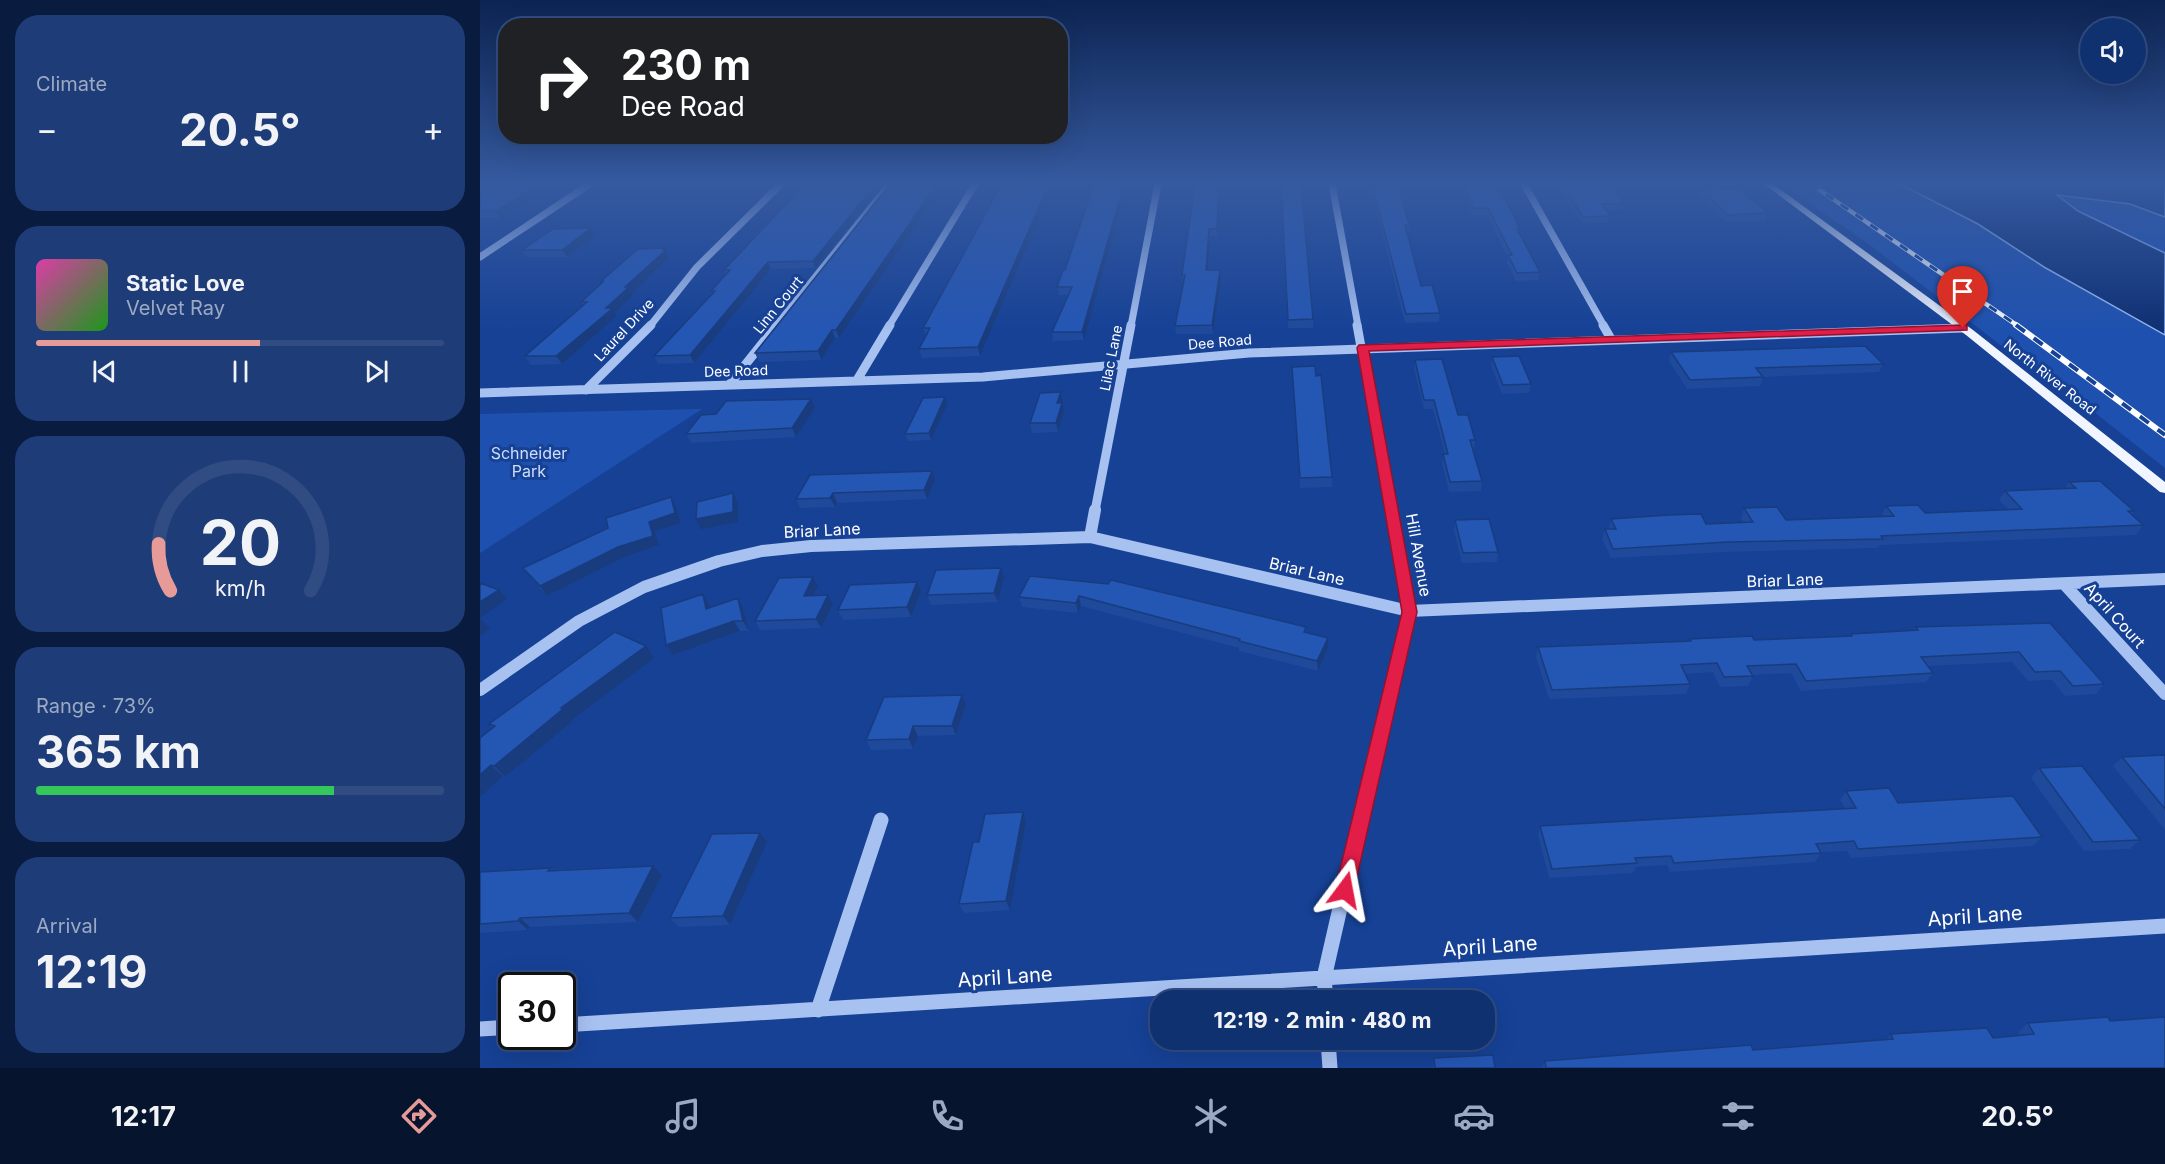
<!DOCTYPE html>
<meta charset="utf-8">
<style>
body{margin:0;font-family:Inter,sans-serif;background:#1e3d78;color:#f1f3f6;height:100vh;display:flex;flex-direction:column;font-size:22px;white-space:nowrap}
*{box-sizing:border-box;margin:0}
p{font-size:20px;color:#9ca9c3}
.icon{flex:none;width:33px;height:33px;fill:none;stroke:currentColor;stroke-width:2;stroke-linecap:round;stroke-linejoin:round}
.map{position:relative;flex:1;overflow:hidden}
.sheet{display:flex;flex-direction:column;gap:15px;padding:15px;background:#091b3e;width:480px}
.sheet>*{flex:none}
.top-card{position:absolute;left:18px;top:18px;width:570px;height:126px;border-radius:24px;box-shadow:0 6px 24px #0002,0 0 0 2px #304c83;background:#202124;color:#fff;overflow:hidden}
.tools{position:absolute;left:1600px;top:18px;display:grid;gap:12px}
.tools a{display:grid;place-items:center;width:66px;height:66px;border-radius:50%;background:#103170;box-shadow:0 6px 24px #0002,0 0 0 2px #304c83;font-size:30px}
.speed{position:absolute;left:18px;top:972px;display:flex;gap:12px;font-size:30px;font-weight:700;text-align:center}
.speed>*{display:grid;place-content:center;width:78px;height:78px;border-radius:50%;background:#103170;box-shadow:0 6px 24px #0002,0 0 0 2px #304c83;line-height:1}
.speed .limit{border:3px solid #111;border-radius:9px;background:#fff;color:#111}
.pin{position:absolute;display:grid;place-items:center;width:51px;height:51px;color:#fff;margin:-62px -26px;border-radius:50% 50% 50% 0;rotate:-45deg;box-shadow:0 0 6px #0007}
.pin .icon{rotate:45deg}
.me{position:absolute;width:66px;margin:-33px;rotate:13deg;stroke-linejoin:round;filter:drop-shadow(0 0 4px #0008)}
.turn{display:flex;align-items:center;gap:21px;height:126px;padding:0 24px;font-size:27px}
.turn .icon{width:78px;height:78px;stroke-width:2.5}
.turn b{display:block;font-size:42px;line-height:51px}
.big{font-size:45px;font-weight:700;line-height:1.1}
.sheet .card{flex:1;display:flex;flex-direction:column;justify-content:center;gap:9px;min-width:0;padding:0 21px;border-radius:24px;background:#1e3d78}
.sheet .dial{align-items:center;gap:0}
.dial svg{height:156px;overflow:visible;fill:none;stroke:#304c83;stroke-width:7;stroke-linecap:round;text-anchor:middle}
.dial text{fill:#f1f3f6;stroke:none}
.song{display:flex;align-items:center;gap:18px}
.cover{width:72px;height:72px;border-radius:9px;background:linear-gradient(135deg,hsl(320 70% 55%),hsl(120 70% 35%))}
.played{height:6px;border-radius:3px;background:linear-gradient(90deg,#e69b98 55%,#304c83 55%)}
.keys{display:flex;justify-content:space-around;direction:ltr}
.heat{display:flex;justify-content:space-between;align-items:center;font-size:33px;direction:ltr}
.charge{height:9px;border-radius:4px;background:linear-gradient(90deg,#34c759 73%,#304c83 0)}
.trip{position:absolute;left:670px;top:990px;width:345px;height:60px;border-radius:24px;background:#103170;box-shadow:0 6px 24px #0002,0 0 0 2px #304c83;font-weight:700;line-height:60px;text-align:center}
.dock{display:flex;height:96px;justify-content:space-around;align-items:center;background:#06142d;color:#9ca9c3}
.dock .icon{width:42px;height:42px}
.dock .selected{color:#e69b98}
.dock b{font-size:27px;color:#f1f3f6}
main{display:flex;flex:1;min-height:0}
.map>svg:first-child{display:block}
.green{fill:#1e51af}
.water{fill:#0e2f72;stroke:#99baf4;stroke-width:1.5}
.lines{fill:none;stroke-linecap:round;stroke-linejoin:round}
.minor-far3{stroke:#a7c1f1;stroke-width:7}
.minor-far2{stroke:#a7c1f1;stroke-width:9}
.minor-far1{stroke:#a7c1f1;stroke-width:12}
.minor{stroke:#a7c1f1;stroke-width:15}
.major{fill:#f1f5ff;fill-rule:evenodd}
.rail-far1-casing{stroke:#fff;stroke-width:4.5}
.rail-casing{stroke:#fff;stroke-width:6}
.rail-far1{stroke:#164195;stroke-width:3;stroke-dasharray:9;stroke-linecap:butt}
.rail{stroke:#164195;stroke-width:4;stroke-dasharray:11;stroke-linecap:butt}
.wall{fill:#1f4a9b}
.shaded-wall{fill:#193c7e}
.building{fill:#2456b4;stroke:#193c7e;stroke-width:1.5}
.route{fill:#e11d48;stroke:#92132f;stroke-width:1.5}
.labels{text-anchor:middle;stroke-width:6;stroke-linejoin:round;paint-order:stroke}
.far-street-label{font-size:14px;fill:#fff;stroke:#164195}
.park-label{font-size:16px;fill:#cedefc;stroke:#164195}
.street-label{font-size:16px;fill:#fff;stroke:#164195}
.near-street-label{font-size:20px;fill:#fff;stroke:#164195}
</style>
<main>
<section class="sheet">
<div class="card"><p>Climate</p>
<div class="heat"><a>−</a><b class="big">20.5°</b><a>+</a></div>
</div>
<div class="card">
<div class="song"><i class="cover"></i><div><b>Static Love</b><p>Velvet Ray</p></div></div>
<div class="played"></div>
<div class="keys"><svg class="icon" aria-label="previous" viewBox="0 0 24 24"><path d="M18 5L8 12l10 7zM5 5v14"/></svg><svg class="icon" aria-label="pause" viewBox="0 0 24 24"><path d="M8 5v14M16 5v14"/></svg><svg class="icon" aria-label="next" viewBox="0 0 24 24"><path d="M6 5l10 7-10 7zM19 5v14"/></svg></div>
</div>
<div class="card dial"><svg viewBox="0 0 100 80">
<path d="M14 69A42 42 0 1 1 86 69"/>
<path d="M14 69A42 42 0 0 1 8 45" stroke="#e69b98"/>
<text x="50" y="56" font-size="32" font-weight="700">20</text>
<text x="50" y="72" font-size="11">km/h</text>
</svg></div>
<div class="card"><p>Range · 73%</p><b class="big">365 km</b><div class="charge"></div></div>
<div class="card"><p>Arrival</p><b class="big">12:19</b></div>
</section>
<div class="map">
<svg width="1685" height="1068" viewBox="0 0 1685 1068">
<rect width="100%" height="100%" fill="#164195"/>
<path class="green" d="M1301,184H1420L1498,224L1564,267L1685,335V468L1567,375L1548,366L1386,242Z
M1576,194L1650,204L1685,217V253L1598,211Z
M222,409L0,553V414Z"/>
<path class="water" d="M1420,184H1685V217L1650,204L1577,195L1598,211L1685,253V335L1564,267L1498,224Z"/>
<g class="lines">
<path class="minor-far3" d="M852,184L878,326
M1044,184L1124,326
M0,257L110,184
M170,326L217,267L301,184
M296,326L410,184
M409,326L495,184
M651,326L678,184"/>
<path class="minor-far2" d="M877,325L911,511
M1123,325L1131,339
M377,380L410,325
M249,385L297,325
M106,390L171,325
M0,393L503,377L769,353L1483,328
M615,511L651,325"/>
<path class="minor-far1" d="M610,537L615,510
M1585,585L1685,694
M0,690L99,621L164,587L239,561L282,551L331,546L610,537L929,611L1685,579
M896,753L929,611L911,510"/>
<path class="minor" d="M846,1000L844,978L896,751
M338,1010L401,820
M82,1025L1685,926
M0,1029L32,1027
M848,1040L850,1068"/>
<path class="major" d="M1284,184H1293L1493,330L1685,482V493L1680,492L1486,335Z"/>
<g class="rail-far1-casing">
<path id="rail-far1" d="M1331,184L1538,326"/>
</g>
<g class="rail-casing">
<path id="rail" d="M1536,325L1685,435"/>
</g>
<use href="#rail-far1" class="rail-far1"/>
<use href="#rail" class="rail"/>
</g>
<path class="wall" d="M0,184H74L21,218H0Z
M228,184H266L262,189L231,190Z
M325,184H403L335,268L291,269L214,363L178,364L174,356L232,294L231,291L246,275L244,270Z
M410,184H464L359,338H355L341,360L279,362L275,353Z
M522,184H574L500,356L442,358L439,349L446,336L443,328Z
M614,184L604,340L573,341L572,332L588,295H579L577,287L585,270Z
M740,184L738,236H730L727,270H740L741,278L733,334H696L695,326L704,283H703L702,275Z
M801,184L833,319V328H808Z
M890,184H918L929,225V232H927L941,286L960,313L959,322L925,323Z
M974,184H1015L1040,229L1039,234L1060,272L1058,280L1036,281L1027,263L1028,258L1007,215H992L982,187H975Z
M1077,184H1135L1136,185L1135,191H1134L1144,203L1142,210H1126L1130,216L1129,222L1102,223Z
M1222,190L1288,213L1285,221L1246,222L1220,197Z
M111,228L115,235L87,257H46L42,250Z
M185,248L189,258L152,293L153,296L135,312L137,316L82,364L51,365L45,356L103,305L101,302L121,284L120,282Z
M1191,352L1403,364L1399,372L1283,377L1280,386L1207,389L1189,361Z
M1012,357L1051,384L1049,393L1022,394L1011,366Z
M935,360L978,415L995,440L994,449H993L1002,481L1001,491L969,492L962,464L963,454H965L953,409H944L934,369Z
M813,375L836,376L852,477V487L820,488Z
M581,392L584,412L578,432L552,433L550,423Z
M465,397L467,405L451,440L428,441L425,434Z
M331,399L335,408L316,437L211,443L206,434L236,414Z
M330,475L455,480L447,499L357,503L355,507L320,508L316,499Z
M1589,482L1654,511L1652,515L1663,525L1656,535L1400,545L1398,548L1244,552L1131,558L1122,539L1125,529H1129L1131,519L1226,524L1264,523L1261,518L1264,508L1306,520L1402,516L1406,506L1445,513L1528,509L1519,500L1525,491L1585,489Z
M196,507L201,523L175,531L179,545L144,557L67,596L51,578L43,568Z
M975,520L1018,552L1017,562L982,563L974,530Z
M521,568L524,577L518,602L451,605L447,595Z
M550,576L826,633L848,638V648L838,671L759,651V648L601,606L598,613L542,607L539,597Z
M338,587L334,595H348L353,604L341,628L280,630L275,621Z
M441,592L431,617L363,620L358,610Z
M229,604L230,608H263L269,631H260L193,655L186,645Z
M1570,623L1624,684L1616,694L1585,696L1572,680L1548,681L1532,662L1447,666L1453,673L1446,682L1321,691L1311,673L1272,675L1273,676L1268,686L1240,687L1233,672L1205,674L1210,684L1206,694L1069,699L1056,657L1058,647L1209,641L1210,639L1274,640L1370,636L1371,634L1434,631L1436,627Z
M174,658L92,720L93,721L25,777L23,776L0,797L13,728L9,724Z
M482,695L486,705L476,735L438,736L433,749L391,750L386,740Z
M1685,755V830L1633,766L1642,757Z
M1559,768L1660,840L1650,849L1604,851L1551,778Z
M1366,791L1562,837L1553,846L1371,858L1367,851L1341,852L1335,862L1190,872L1187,865L1156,867L1153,873L1069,878L1058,835L1060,826L1365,809L1360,800Z
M546,822L530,910L484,913L479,904L499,842Z
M287,842L250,925L199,927L190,918Z
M173,866L182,875L158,922L50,927L48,930L0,933V872Z
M1630,1021L1685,1068H1062L1065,1061L1273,1050L1406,1040L1411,1034L1513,1038L1540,1035L1538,1032L1548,1023Z
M954,1058L1015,1068H953Z"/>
<path class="shaded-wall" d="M60,184H74L21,218L16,211Z
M260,184H266L262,189Z
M396,184H403L335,268L333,261Z
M457,184H464L359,338L356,330Z
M569,184H574L500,356L498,347Z
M644,184H647L604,340L602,332Z
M739,184H740L738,236L737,229Z
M111,228L115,235L87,257L82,250Z
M729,229L730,236L727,278L726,270Z
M185,248L189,258L152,293L153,296L135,312L137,316L82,364L76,356L126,308L145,287Z
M288,262L291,269L214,363L210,355Z
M740,270L741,278L733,334L732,325Z
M352,330L355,338L341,360L338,351Z
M581,392L584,412L578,432L576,423L577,403Z
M465,397L467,405L451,440L449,433Z
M331,399L335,408L316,437L312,428Z
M452,471L455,480L447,499L444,490Z
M253,493L258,503V522L221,529L216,519Z
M353,493L357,503L355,507L350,498Z
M191,497L196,507L201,523L175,531L179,545L144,557L67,596L60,586L169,522Z
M521,568L524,577L518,602L514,593Z
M333,577L338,587L328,605L324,596Z
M437,582L441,592L431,617L427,607Z
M19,590L27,599L0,618V602Z
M223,594L229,604L232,619L226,609Z
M348,595L353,604L341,628L336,619Z
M599,596L601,606L598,613L596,603Z
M258,598L263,608L269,631L263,621Z
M1,619L10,629L0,636V620Z
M254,621L260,631L193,655L186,645Z
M848,638V648L838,671L837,661Z
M166,646L174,658L92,720L93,721L25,777L14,766L81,708Z
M482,695L486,705L476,735L472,726Z
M433,726L438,736L433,749L429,739Z
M11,765L23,776L0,797V775Z
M543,812L546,822L530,910L526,901Z
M280,833L287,842L250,925L243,916Z
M173,866L182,875L158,922L149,913Z
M40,918L50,927L48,930L38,921Z"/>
<path class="building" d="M0,184H60L16,211H0Z
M325,184H396L333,261L288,262L210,355L174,356L235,291H231L250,270H244Z
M410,184H457L356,330H352L338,351L275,353Z
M522,184H569L498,347L439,349L450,328H443Z
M614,184H644L602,332H572L592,287H577L583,270H585Z
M715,184H739L737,229H729L726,270H740L732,325L695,326L705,275H702Z
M801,184H821L833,319L808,320Z
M892,184H918L929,225H925L941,286L952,285L960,313L926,314Z
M984,184H1015L1022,198H1025L1040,229H1037L1060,272L1037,273L1028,255H1032L1008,208H993Z
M1082,184H1135L1136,185H1129L1144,203L1122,204L1130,216L1103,217Z
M1260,189L1288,213L1248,215L1222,190Z
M111,228L82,250H42L73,229Z
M185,248L183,250H186L145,287H149L126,308H133L76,356H45L107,302H101L124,281L120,282L158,249Z
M1385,346L1403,364L1276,368L1283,377L1210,380L1191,352Z
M1039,356L1051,384L1023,385L1012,357Z
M962,359L978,415H988L995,440H990L1002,481L970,482L963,454H968L954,400H944L935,360Z
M835,366L836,376L841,375L852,477L820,478L812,367Z
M581,392L577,403H582L576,423H550L560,393Z
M465,397L449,433L425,434L443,398Z
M331,399L312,428L206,434L221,415L236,414L246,401Z
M452,471L444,490L353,493L350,498L316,499L330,475Z
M1620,481L1654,511H1648L1663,525L1401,536L1403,539L1248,542L1133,549L1125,529H1136L1131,519L1188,515L1221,514L1226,524L1273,522L1264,508L1297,507L1306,520L1414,516L1406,506L1438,505L1445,513L1542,509L1525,491L1596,488L1589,482Z
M253,493V512L216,519L217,502Z
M191,497L195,513L169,522L173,536L138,547L60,586L43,568L128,528L126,518Z
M1009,519L1018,552L983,553L975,520Z
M521,568L514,593L447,595L456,570Z
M550,576L628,584L631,580L826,627L824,632L848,638L837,661L759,641L760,639L599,596L596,603L539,597Z
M333,577L324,596L348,595L336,619L275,621L299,578Z
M437,582L427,607L358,610L370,585Z
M0,583L19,590L0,602Z
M223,594L226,609L258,598L263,621H254L186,645L181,608Z
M1570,623L1624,684L1593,686L1580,671L1555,672L1539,652L1441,657L1453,673L1326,681L1316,664L1267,666L1273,676L1244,677L1237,663L1201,665L1210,684L1072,690L1058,647L1211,641L1210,639L1272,636L1274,640L1372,636L1371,634L1438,630L1436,627Z
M135,632L166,646L81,708L83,709L14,766L11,765L0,775V738L15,726L9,724Z
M482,695L472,726H433L429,739L386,740L404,697Z
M1685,755V809L1642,757Z
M1602,766L1660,840L1613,842L1559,768Z
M1409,788L1418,803L1533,796L1562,837L1378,849L1374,841L1336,844L1341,853L1194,863L1191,856L1155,858L1157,863L1072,869L1060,826L1376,808L1366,791Z
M543,812L526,901L479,904L493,842H499L505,814Z
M280,833L243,916L190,918L232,834Z
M173,866L149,913L40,918L38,921L0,924V872L70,868L68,871Z
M1628,1017L1630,1021L1685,1017V1068H1066L1065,1061L1271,1045L1273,1050L1413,1039L1411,1034L1507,1028L1513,1038L1554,1034L1548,1023Z
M1013,1055L1015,1068H955L954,1058Z"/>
<linearGradient id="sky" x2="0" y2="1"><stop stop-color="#0c2452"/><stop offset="0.55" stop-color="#365aa0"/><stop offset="1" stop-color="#365aa0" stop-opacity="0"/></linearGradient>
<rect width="1685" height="333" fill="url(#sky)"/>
<path class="route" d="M1483,325H1487V330L889,351L937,612L874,890L872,896L865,899L858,896L855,890L922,612L877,348L879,345Z"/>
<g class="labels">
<g class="far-street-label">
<text transform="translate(298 305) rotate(-51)" y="5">Linn Court</text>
<text transform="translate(144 330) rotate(-47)" y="5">Laurel Drive</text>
<text transform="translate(740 342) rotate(-5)" y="5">Dee Road</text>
<text transform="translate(631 358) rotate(-79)" y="5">Lilac Lane</text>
<text transform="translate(256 371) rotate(-2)" y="5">Dee Road</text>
<text transform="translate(1570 377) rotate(38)" y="5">North River Road</text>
</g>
<g class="park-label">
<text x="49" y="459">Schneider<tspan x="49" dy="18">Park</tspan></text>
</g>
<g class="street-label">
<text transform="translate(342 530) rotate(-3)" y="6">Briar Lane</text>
<text transform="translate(939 555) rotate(80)" y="6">Hill Avenue</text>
<text transform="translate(827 571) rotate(13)" y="6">Briar Lane</text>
<text transform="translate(1305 580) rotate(-2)" y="6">Briar Lane</text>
<text transform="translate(1635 615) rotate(48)" y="6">April Court</text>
</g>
<g class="near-street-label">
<text transform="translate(1495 916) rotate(-4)" y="7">April Lane</text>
<text transform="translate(1010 946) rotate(-4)" y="7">April Lane</text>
<text transform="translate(525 977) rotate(-4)" y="7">April Lane</text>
</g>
</g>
</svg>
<div class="tools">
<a><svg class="icon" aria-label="sound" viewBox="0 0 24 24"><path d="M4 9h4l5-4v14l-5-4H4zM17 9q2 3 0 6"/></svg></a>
</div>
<div class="speed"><div class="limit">30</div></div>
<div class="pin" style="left:1483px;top:328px;background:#d93025"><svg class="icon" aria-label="arrive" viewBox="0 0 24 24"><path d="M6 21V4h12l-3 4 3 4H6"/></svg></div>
<svg class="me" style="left:865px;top:890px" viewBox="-20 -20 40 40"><path d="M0-17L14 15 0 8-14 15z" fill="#e11d48" stroke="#fff" stroke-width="4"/></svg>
<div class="trip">12:19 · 2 min · 480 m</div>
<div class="top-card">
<div class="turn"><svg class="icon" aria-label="right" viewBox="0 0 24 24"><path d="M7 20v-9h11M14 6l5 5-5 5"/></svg><div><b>230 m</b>Dee Road</div></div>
</div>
</div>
</main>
<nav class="dock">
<b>12:17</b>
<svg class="icon selected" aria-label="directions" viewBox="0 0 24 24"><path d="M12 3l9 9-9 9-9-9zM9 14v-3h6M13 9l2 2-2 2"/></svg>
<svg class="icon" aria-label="music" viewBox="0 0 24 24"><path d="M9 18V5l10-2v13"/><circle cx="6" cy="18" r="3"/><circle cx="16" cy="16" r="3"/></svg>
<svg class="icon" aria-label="phone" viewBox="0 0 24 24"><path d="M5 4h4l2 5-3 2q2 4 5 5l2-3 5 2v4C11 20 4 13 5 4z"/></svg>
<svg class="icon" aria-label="climate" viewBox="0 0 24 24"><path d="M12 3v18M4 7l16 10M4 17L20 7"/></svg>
<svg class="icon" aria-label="car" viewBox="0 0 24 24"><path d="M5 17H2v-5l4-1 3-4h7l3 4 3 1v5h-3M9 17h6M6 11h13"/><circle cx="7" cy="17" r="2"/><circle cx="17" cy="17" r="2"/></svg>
<svg class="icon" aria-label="filters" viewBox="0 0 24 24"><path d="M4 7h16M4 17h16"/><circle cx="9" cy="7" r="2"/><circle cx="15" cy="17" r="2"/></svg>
<b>20.5°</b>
</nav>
